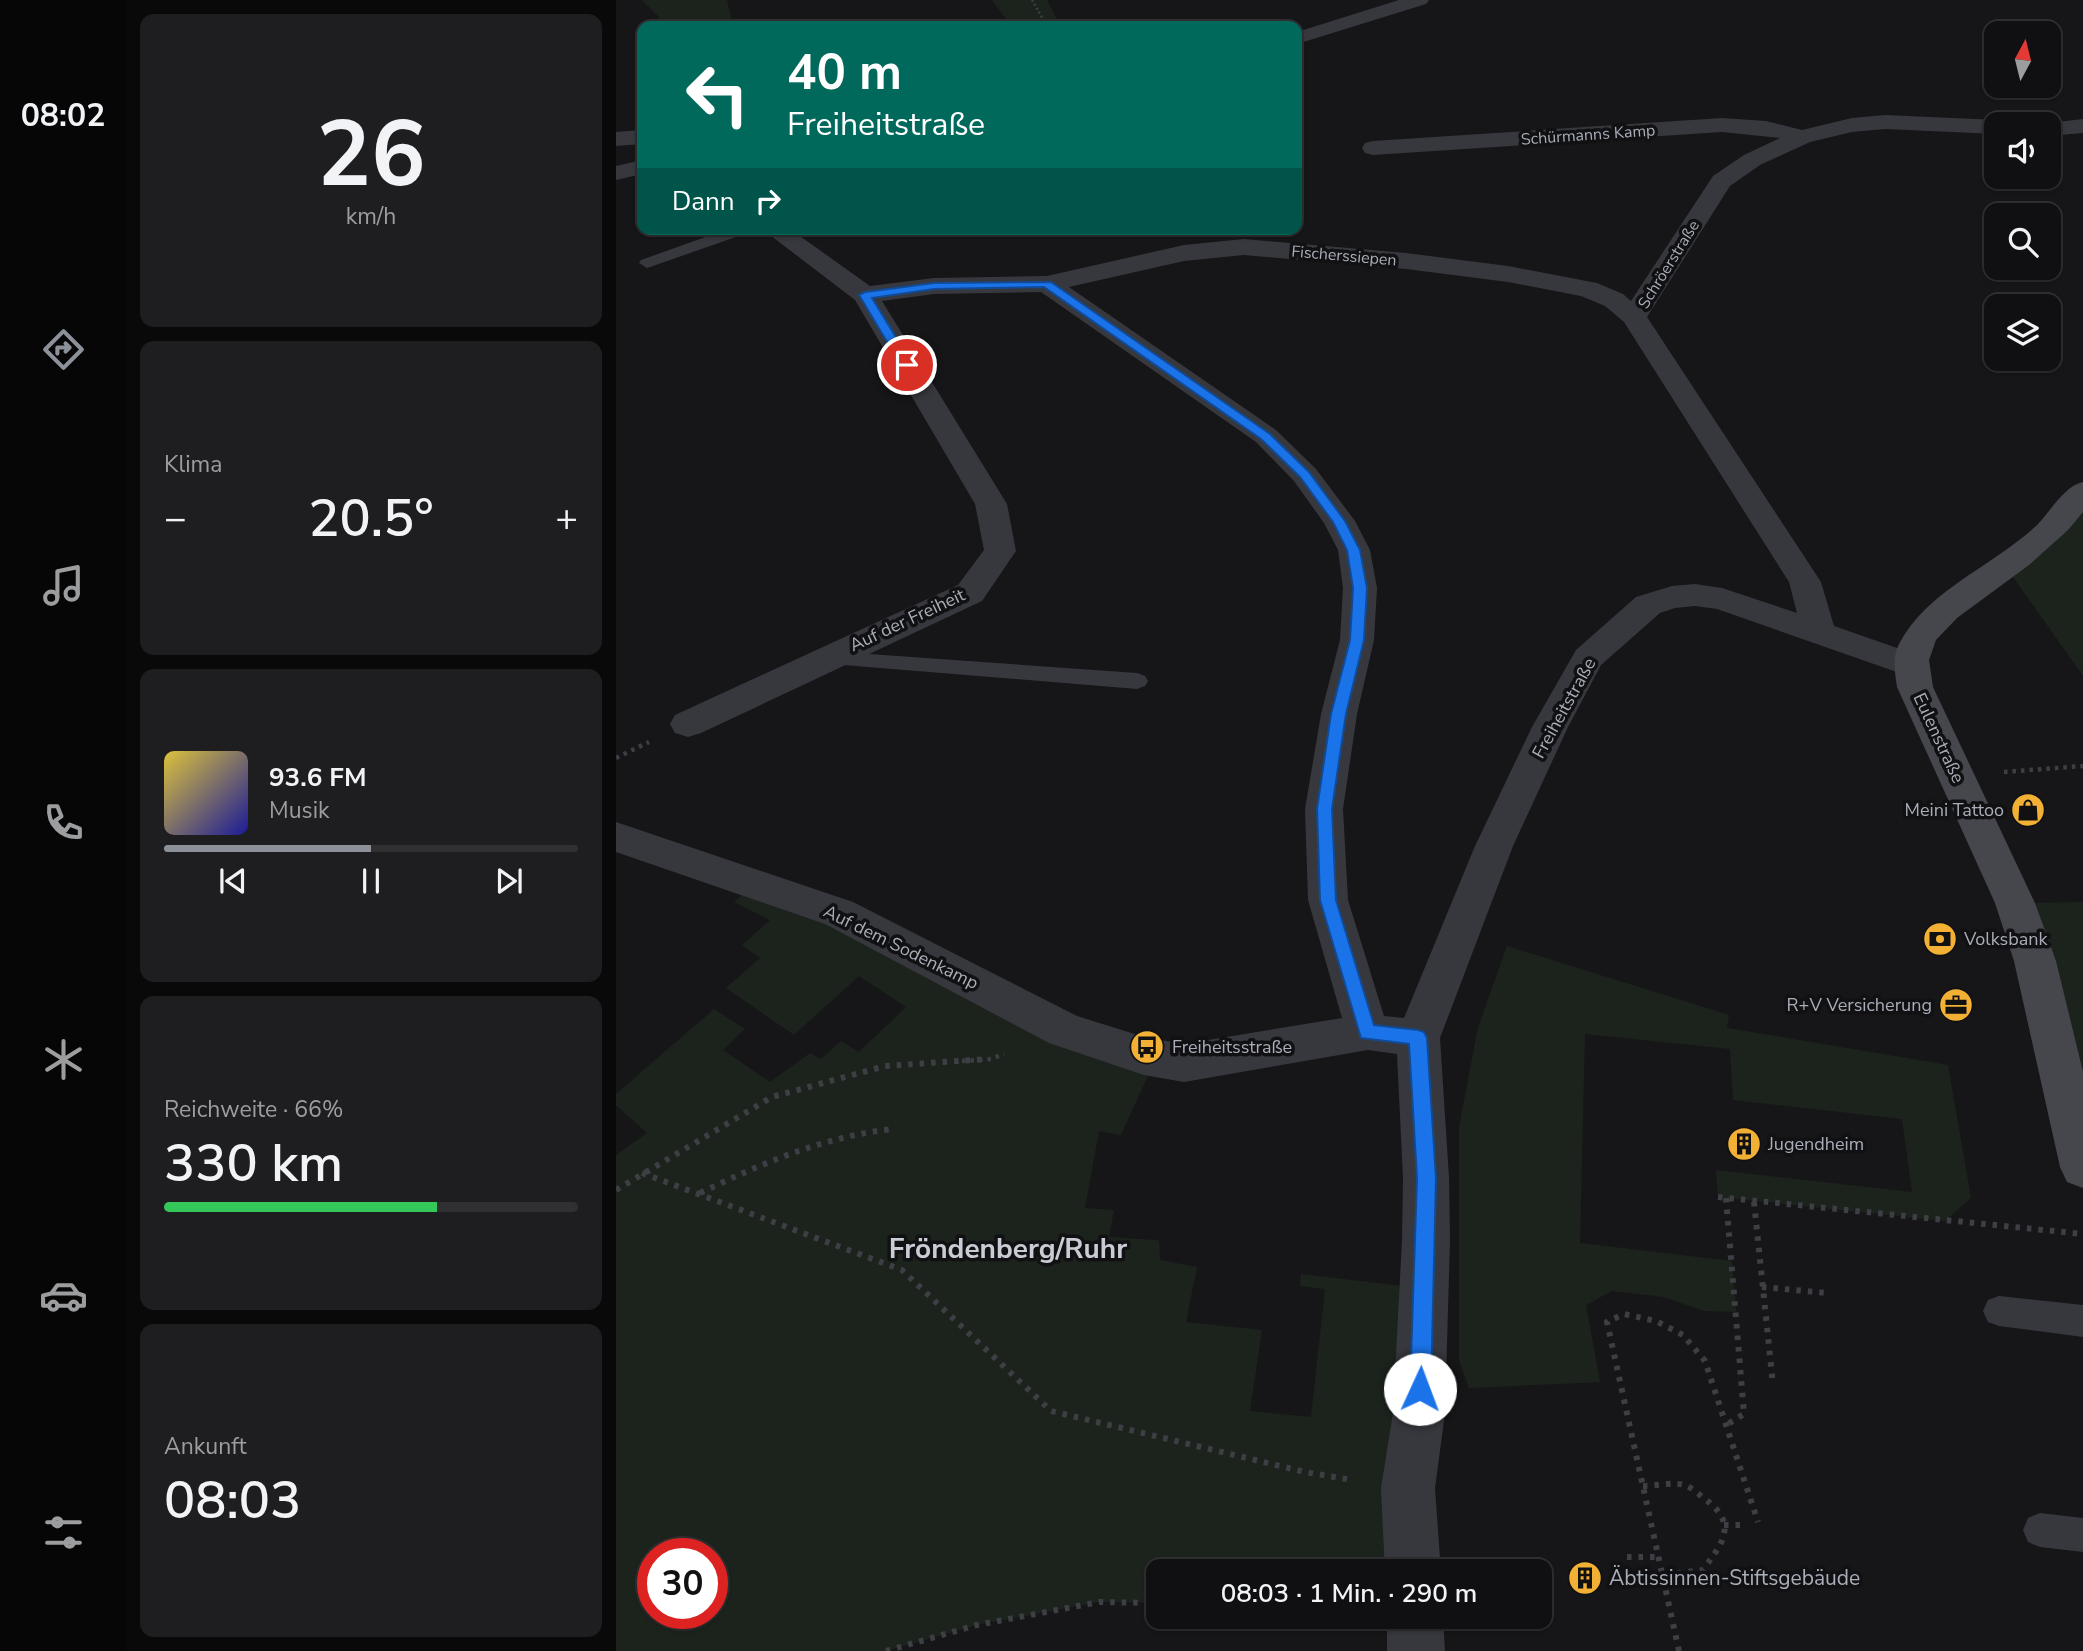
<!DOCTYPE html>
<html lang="de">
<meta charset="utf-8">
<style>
body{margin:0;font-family:"Nunito Sans",sans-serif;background:#1e1e20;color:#f1f3f6;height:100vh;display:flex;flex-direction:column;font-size:26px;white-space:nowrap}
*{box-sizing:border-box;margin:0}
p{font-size:23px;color:#9c9d9f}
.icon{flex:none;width:38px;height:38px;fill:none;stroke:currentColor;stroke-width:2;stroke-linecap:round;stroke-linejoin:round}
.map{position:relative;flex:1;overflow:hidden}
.details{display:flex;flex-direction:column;gap:14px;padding:14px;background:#09090a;width:490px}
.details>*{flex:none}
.banner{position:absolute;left:21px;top:21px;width:665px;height:214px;border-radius:14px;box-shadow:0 2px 5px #0004,0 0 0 2px #303032;background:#00695c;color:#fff;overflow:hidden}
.needle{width:46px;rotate:7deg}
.buttons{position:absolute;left:1368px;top:21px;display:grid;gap:14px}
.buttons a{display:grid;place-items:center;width:77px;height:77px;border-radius:14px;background:#101012;box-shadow:0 2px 5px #0004,0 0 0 2px #303032;font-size:35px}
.speed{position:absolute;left:21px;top:1538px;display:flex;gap:14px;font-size:35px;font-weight:700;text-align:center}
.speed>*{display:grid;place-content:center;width:91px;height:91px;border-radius:50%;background:#101012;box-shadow:0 2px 5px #0004,0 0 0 2px #303032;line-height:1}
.speed .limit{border:10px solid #d22;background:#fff;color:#111}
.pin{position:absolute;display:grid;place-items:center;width:60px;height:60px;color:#fff;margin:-30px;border:4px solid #fff;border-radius:50%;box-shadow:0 2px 7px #0007}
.me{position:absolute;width:77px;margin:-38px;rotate:2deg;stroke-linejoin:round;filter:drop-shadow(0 0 5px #0008)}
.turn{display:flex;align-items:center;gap:24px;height:147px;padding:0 35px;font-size:32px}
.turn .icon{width:91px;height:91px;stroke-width:2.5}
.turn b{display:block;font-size:49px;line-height:60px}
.then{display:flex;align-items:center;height:66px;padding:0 35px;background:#0003;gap:14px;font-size:26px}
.big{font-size:52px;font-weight:600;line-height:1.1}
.details .tile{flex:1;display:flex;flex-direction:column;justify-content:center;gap:10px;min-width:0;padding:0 24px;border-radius:14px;background:#1e1e20}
.details .dial{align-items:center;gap:0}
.dial b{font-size:91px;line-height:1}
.song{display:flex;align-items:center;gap:21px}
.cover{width:84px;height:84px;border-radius:10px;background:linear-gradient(135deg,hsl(50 70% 55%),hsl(240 70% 35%))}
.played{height:7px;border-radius:4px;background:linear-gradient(90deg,#8c9099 50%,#303032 50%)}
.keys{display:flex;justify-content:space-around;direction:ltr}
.heat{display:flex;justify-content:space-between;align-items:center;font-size:38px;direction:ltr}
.charge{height:10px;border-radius:5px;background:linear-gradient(90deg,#34c759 66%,#303032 0)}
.trip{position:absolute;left:530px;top:1559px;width:406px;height:70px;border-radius:14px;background:#101012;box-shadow:0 2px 5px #0004,0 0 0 2px #303032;font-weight:600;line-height:70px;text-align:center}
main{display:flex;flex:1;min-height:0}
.tabs{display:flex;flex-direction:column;width:126px;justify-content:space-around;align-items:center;background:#060607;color:#9c9d9f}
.tabs .icon{width:49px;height:49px}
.tabs .current{color:#8c9099}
.tabs b{font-size:32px;color:#f1f3f6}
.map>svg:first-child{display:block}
.green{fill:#1c231d;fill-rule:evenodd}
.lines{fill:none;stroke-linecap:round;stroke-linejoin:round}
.path-far2{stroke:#3d3f44;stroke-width:2.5;stroke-dasharray:2 2.5;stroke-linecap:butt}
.path-far1{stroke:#3d3f44;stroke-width:4.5;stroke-dasharray:3.5 5;stroke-linecap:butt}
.path{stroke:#3d3f44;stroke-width:6;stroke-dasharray:4.5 7;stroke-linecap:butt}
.service{fill:#37383d;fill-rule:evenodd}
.minor{fill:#37383d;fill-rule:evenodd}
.secondary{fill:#45474d;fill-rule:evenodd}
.route{fill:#1a73e8;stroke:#114b97;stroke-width:2}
.labels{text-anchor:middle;stroke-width:7;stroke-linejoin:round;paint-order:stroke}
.far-street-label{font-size:16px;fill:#a8adb8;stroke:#111113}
.street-label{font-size:18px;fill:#a8adb8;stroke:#111113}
.poi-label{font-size:18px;fill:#a8adb8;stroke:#111113;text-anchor:start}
.near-poi-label{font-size:21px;fill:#a8adb8;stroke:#111113;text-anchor:start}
.near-district-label{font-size:28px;font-weight:bold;fill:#c9ccd4;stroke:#111113}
</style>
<main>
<nav class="tabs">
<b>08:02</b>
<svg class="icon current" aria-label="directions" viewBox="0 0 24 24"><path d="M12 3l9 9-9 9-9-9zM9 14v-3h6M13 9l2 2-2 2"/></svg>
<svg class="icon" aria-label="music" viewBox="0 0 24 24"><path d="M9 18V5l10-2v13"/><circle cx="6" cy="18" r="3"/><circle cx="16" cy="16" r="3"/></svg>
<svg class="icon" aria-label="phone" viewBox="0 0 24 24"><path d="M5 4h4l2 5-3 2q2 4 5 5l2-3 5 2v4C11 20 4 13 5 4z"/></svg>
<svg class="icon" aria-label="climate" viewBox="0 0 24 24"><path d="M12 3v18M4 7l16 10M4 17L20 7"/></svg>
<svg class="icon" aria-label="car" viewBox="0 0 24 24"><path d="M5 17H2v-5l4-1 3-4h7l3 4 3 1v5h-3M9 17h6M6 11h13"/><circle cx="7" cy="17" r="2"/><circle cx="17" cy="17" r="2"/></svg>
<svg class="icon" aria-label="filters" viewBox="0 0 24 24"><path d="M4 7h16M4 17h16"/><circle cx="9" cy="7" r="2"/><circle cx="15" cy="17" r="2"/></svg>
</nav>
<section class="details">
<div class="tile dial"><b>26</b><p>km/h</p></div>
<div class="tile"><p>Klima</p>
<div class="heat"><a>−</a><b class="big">20.5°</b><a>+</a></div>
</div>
<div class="tile">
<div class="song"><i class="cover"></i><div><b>93.6 FM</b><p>Musik</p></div></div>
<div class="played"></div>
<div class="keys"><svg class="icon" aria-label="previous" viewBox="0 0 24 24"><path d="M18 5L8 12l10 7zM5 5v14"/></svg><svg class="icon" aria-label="pause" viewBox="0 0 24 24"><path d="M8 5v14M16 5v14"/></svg><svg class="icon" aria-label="next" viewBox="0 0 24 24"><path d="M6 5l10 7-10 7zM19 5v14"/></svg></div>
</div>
<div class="tile"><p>Reichweite · 66%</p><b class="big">330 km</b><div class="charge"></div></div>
<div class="tile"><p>Ankunft</p><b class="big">08:03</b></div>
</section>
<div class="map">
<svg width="1467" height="1651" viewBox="0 0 1467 1651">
<rect width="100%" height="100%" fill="#161618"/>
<path class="green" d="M26,0H111L117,26H39L44,18Z
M376,0H431L444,26H395Z
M1467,491V676L1390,567Z
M139,884L540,1058L505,1135L483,1131L469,1208L498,1210L493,1237L539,1240L543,1241L544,1260L581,1267L570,1322L646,1330L634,1411L695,1417L709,1289L684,1286L685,1274L787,1286L797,1571L542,1572V1603L483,1602L361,1625L270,1651H0V1155L31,1133L0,1105V1094L98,1009L129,1029L107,1050L154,1082L194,1053L205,1059L225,1041L243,1052L290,1007L243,976L178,1035L110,988L144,958L126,945L154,920L118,902ZM37,1554H96V1614H37Z
M1467,902V1167L1399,903Z
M891,946L1113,1015L1111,1028L1332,1065L1355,1198L1329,1221L1102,1197L1100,1170L1296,1192L1286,1119L1117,1100L1114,1049L969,1034L964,1243L1116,1261L1120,1312L1088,1311L1048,1297L996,1291L970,1305L984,1382L853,1388L843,1360V1127L862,1027Z"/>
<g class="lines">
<path class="path-far2" d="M416,0L431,26"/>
<path class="path-far1" d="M0,758L33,742
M1388,772L1467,766
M346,1061L375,1059L388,1054"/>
<path class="path" d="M26,1173L286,1270L435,1411L689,1472L736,1480
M0,1190L156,1097L269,1066L372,1059
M84,1193C147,1163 207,1137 276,1129
M1102,1197L1467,1234
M1110,1198L1128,1414L1110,1425
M1138,1202L1157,1385
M1146,1287L1211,1293
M1027,1486C1039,1486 1061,1481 1071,1486C1079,1490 1087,1498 1094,1503C1122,1527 1104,1546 1087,1570L1046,1575
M1108,1525H1128
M1011,1557H1043
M270,1651L361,1625L483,1602L542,1603
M1063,1651L991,1322L1008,1314L1040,1321L1067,1335L1089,1361L1142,1522"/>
<path class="service" d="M112,229H136L134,232L37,266L31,268L23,263L25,260Z
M211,651L521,673L529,676L532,681L529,686L521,689L203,663L200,658L203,653Z
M1383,1296L1467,1305V1337L1383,1326L1372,1322L1367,1311L1372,1300Z
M1424,1513L1467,1518V1552L1424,1547L1412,1542L1407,1530L1412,1518Z"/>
<path class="minor" d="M783,0H813L810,4L681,44V32Z
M1269,115L1381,120L1390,124H1381V134L1269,129L1236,132L1194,142L1144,165L1114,186L1031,317L1205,582L1218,626L1307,657L1312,665L1307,673L1295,677L1101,609L1079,606L1059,608L1044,613L985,665L952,727L897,846L824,1038L833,1178L834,1240L829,1413L819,1488L825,1572H769L765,1488L777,1413L786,1240L787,1178L781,1054L752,1050L568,1082L528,1075L433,1043L209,924L0,852V822L237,902L461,1016L528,1037L568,1044L726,1018L692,900L689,809L705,714L724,640L727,588L722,550L708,523L678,481L640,442L425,292L318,294L266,301L391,504L400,551L366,601L85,733L72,737L59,733L54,724L59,715L342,585L368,550L359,504L239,300L146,229H174L254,286L318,278L431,276L568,245L628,239L790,253L892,266L981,283L1007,294L1015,301L1097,176L1128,155L1164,138L1106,132L757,155L749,153L746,148L749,143L757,141L1106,118L1150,121L1186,130L1236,118ZM628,255L790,269L892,282L965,296L989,306L1008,322L1173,582L1181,613L1106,588L1079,584L1056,586L1020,597L960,650L916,727L859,846L788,1018L768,1016L732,900L727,809L741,714L758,640L761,588L754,550L739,521L700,469L660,430L453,287L568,261Z
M1467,119V133L1433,136V124H1425Z
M26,130V144L0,146V132Z
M26,160V174L0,180V166Z
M771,1617H827L829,1651H771Z"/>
<path class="secondary" d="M1467,482V512L1452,530L1413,565L1341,618L1320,640L1313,660L1317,687L1419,903L1440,961L1467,1072V1188L1451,1182L1444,1167L1398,961L1379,903L1281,687C1279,673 1276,658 1283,644C1311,590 1378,566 1421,525C1435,511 1448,486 1467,482Z"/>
</g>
<path class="route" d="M435,282L654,434L693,472L729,521L744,550L751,588L748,640L730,714L716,809L720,900L758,1025L802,1030L808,1032L811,1038L820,1178L815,1389L812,1396L804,1399L797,1396L794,1389L801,1178L793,1044L745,1038L704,900L701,809L715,714L734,640L737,588L731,550L717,522L684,477L645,439L428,287L318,289L256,298L297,365L291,368L285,365L243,295L249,292L318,283Z"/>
<defs>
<g id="shop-disc" transform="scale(1.75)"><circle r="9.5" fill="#f2b134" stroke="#111113"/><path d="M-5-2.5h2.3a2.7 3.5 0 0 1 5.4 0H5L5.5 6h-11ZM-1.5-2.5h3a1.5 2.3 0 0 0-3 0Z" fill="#111"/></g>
<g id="bank-disc" transform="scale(1.75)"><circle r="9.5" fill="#f2b134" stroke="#111113"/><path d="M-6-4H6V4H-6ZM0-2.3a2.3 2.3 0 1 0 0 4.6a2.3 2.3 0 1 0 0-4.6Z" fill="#111"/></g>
<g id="office-disc" transform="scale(1.75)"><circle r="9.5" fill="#f2b134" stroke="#111113"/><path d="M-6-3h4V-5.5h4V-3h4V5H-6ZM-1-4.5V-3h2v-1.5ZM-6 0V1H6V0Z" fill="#111"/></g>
<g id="bus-disc" transform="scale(1.75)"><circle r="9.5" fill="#f2b134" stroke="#111113"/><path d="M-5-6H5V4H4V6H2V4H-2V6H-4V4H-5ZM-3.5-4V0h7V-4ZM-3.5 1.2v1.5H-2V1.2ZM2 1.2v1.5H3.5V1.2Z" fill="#111"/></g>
<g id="building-disc" transform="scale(1.75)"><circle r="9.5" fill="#f2b134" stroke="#111113"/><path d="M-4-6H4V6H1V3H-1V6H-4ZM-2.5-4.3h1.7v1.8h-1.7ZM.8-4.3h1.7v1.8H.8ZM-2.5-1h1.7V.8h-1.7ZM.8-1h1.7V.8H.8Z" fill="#111"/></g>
</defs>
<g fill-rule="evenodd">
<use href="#shop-disc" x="1412" y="810"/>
<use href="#bank-disc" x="1324" y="939"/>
<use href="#office-disc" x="1340" y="1005"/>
<use href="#bus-disc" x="531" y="1047"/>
<use href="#building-disc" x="1128" y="1144"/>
<use href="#building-disc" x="969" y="1578"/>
</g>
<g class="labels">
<g class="far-street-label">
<text transform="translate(972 134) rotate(-4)" y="6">Schürmanns Kamp</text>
<text transform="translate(728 255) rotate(5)" y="6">Fischerssiepen</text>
<text transform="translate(1052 264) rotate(-58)" y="6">Schröerstraße</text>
</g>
<g class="street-label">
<text transform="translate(291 620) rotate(-25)" y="6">Auf der Freiheit</text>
<text transform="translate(948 708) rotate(-61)" y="6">Freiheitstraße</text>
<text transform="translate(1323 738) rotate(65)" y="6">Eulenstraße</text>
<text transform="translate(285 947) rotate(26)" y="6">Auf dem Sodenkamp</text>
</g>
<g class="poi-label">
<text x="1388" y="816" text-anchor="end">Meini Tattoo</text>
<text x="1348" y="945">Volksbank</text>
<text x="1316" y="1011" text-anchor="end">R+V Versicherung</text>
<text x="556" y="1053">Freiheitsstraße</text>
<text x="1152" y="1150">Jugendheim</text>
</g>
<g class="near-poi-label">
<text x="993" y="1585">Äbtissinnen-Stiftsgebäude</text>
</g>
<g class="near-district-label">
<text x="392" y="1258">Fröndenberg/Ruhr</text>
</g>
</g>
</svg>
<div class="buttons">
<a><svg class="needle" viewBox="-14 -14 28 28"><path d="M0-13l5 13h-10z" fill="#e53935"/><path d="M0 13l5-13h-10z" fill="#9c9d9f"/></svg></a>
<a><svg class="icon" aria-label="sound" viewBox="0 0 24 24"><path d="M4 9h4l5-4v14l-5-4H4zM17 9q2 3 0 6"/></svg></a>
<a><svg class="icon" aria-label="search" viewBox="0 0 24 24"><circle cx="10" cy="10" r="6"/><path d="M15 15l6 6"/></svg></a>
<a><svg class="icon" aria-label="layers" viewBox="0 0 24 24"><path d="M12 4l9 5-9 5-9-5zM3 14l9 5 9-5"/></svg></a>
</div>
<div class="speed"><div class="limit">30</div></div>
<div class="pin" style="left:291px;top:365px;background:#d93025"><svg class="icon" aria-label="arrive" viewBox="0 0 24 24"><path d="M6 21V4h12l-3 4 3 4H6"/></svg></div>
<svg class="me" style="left:804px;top:1389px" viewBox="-20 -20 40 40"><circle r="19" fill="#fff"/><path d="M0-13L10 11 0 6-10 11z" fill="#1a73e8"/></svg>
<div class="trip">08:03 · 1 Min. · 290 m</div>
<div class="banner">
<div class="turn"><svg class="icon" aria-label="left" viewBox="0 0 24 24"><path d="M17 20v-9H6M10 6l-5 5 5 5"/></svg><div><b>40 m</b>Freiheitstraße</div></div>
<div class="then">Dann<svg class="icon" aria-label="right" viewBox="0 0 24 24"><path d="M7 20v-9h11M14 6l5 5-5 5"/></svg></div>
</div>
</div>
</main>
